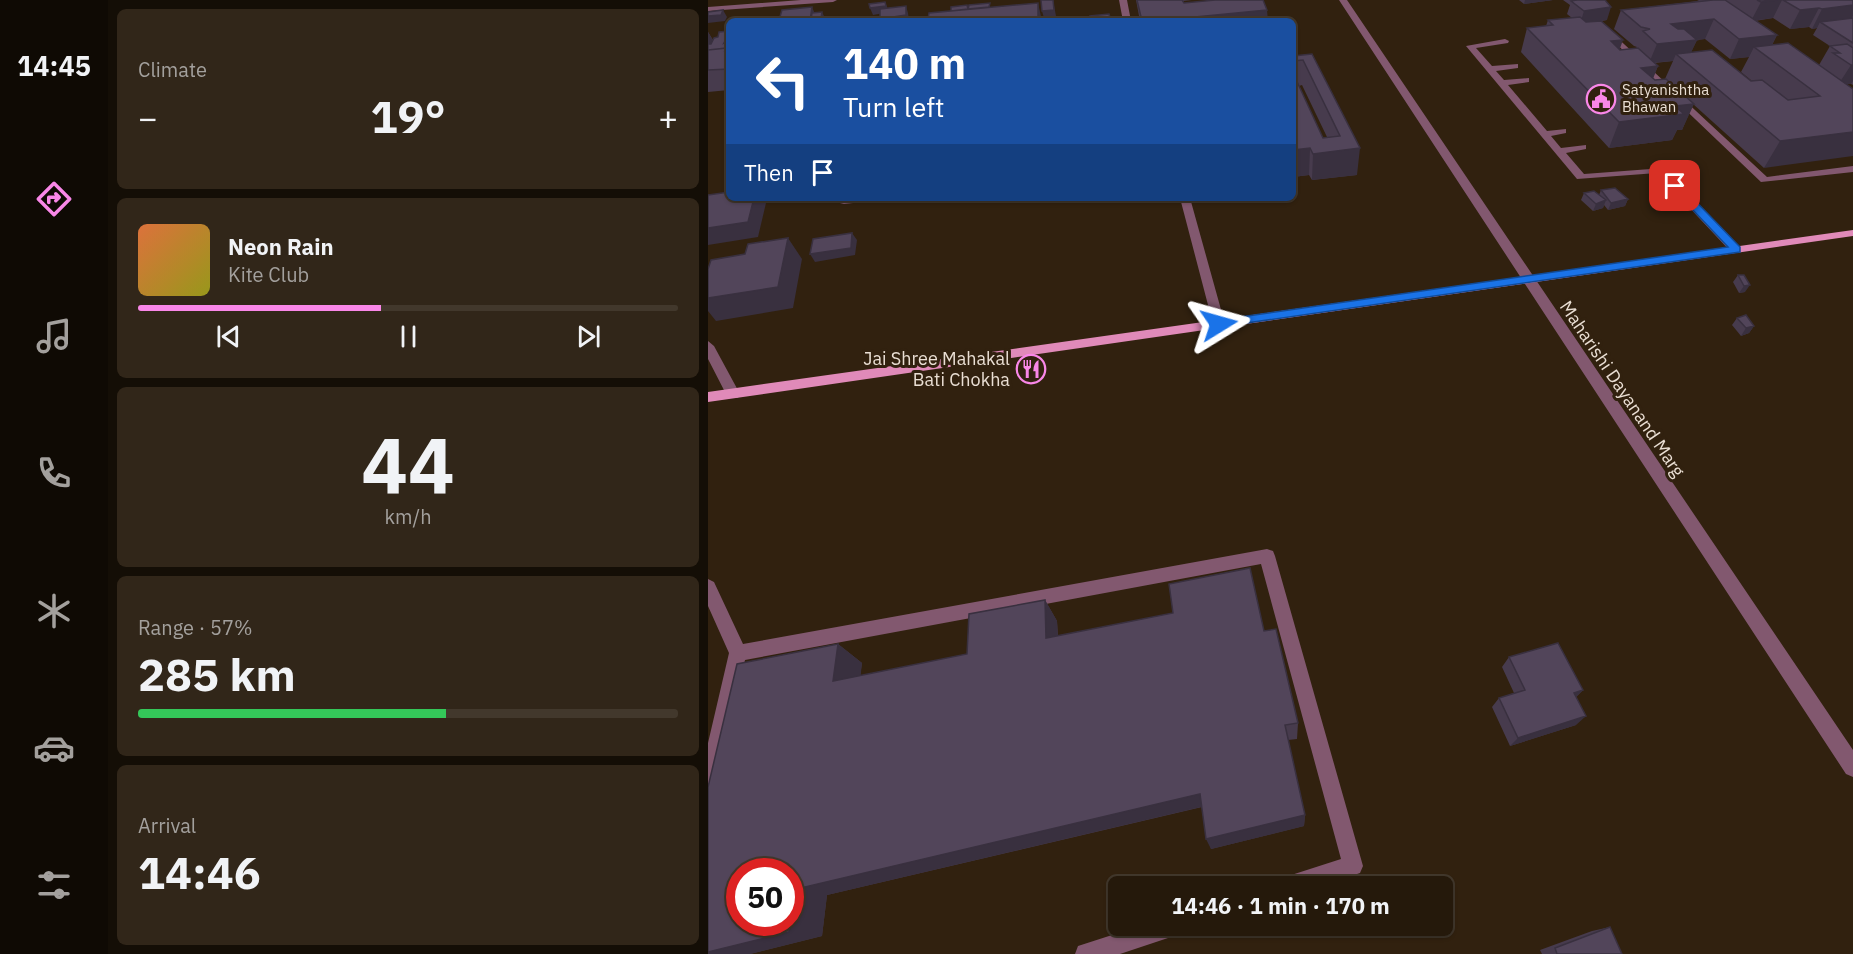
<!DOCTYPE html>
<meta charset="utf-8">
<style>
body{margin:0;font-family:"IBM Plex Sans",sans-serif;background:#312619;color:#f1f3f6;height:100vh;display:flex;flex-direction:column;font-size:22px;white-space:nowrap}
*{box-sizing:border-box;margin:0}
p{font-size:20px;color:#a3a09d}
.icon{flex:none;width:33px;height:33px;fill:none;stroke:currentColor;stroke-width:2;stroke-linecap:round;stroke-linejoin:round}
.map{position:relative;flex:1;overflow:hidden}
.side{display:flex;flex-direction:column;gap:9px;padding:9px;background:#140e06;width:600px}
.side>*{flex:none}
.top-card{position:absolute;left:18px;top:18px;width:570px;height:183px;border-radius:9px;box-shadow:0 2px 4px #0004,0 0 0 2px #42382c;background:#1a4fa0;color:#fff;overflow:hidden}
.speed{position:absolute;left:18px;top:858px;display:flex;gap:12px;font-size:30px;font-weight:700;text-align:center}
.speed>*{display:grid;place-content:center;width:78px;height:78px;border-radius:50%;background:#25190b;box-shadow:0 2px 4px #0004,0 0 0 2px #42382c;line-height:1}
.speed .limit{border:9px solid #d22;background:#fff;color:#111}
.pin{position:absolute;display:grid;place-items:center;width:51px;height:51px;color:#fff;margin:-26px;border-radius:12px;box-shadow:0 3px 9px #0006}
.me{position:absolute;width:66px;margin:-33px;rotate:82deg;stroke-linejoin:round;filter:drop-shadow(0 0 4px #0008)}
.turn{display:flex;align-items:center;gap:21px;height:126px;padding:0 18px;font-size:27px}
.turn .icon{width:78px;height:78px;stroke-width:2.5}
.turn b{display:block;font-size:42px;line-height:51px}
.then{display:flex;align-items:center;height:57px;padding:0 18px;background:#0003;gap:12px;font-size:22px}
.big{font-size:45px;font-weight:700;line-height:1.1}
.side .tile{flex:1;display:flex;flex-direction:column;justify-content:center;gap:9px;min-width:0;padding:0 21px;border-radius:9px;background:#312619}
.side .dial{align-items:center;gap:0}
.dial b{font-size:78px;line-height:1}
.song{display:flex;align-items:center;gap:18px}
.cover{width:72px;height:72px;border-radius:9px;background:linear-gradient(135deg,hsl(20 70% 55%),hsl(60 70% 35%))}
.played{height:6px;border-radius:3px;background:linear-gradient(90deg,#f987e8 45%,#42382c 45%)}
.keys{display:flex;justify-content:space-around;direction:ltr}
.heat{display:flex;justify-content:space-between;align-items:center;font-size:33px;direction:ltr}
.charge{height:9px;border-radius:4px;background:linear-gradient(90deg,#34c759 57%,#42382c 0)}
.trip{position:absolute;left:400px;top:876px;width:345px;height:60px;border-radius:9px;background:#25190b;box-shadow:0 2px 4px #0004,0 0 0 2px #42382c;font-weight:700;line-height:60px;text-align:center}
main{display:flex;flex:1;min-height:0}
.tabs{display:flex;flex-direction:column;width:108px;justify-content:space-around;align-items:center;background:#0f0a04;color:#a3a09d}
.tabs .icon{width:42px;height:42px}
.tabs .on{color:#f987e8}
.tabs b{font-size:27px;color:#f1f3f6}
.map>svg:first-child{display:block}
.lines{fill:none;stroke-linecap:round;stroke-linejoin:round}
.minor{fill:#82586f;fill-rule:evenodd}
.major{fill:#e08ab9;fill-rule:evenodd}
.wall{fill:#473b4d;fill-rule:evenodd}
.shaded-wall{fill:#39303f}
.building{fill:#52455a;stroke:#39303f;stroke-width:1.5}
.route{fill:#1a73e8;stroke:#114b97;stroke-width:1.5}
.labels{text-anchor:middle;stroke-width:6;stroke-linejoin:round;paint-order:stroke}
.far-poi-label{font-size:15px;fill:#eadfd4;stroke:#31210f;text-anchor:start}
.poi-label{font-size:18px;fill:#eadfd4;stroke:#31210f;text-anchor:end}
.street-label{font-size:18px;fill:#eadfd4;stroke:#31210f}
</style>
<main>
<nav class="tabs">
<b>14:45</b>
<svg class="icon on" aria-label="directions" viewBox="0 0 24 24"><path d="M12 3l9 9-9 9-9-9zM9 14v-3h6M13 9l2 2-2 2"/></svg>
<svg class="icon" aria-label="music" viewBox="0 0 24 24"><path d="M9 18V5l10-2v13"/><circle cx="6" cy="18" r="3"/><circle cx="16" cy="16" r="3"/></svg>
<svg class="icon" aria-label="phone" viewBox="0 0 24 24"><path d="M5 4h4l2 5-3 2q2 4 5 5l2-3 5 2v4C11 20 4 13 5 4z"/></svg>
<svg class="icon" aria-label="climate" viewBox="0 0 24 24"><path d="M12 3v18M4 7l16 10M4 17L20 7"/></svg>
<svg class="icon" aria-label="car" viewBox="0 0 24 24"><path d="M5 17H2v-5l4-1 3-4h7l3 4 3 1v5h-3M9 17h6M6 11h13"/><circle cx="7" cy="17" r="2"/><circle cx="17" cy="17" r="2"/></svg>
<svg class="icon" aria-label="filters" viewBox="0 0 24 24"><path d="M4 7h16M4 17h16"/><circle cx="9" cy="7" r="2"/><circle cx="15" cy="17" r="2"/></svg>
</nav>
<section class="side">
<div class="tile"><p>Climate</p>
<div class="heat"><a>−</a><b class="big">19°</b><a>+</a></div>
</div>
<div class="tile">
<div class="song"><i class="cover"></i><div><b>Neon Rain</b><p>Kite Club</p></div></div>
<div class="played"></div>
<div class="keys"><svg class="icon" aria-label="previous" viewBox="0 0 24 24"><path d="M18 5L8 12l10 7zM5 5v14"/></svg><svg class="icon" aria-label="pause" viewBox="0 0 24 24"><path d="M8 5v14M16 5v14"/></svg><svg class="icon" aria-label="next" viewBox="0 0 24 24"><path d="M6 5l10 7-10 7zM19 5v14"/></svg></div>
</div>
<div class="tile dial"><b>44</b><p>km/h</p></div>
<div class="tile"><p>Range · 57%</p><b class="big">285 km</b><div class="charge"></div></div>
<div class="tile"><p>Arrival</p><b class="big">14:46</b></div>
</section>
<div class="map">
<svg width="1145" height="954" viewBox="0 0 1145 954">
<rect width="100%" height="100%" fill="#31210f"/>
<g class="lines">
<path class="minor" d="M93,0H129L125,2L0,11V7Z
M411,0H419L423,21H415Z
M631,0H639L1145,750V777L1138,774Z
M902,31L1059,177L1145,166V172L1053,182L899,35L898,33Z
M797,39L801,41L800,43L768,48L784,66L810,64V68L788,71L796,80L821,78V82L800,85L839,131L858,129V133L843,136L853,148L878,145V149L858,153L876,174L956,168L1032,247V253H1024L949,173L869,179L758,46Z
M132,198H168L163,201L136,204L132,203Z
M472,198H482L517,324L515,327H507L505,324Z
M0,341L6,346L32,394L30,398H20L18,394L0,359Z
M559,549L565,551L567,556L655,866L652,873L614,886H571L574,878L633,859L553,564L37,660L10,785L7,792L0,795V743L21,653L0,606V579L6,582L35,644Z
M432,926H475L472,934L412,954H367L370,946Z"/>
<path class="major" d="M1145,230V236L0,402V392Z"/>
</g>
<path class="wall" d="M428,0H484L475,1L476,3L500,1V0H555L560,21H432Z
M811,0H845L816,4Z
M855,0H897L899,20L894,21L912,50L928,48L929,47L926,46L906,29L913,10L991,1L989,0H1145V85L1143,84H1139L1056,168L985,104L974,130H969L964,140L901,148L813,52L819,28L838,26L840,20L864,18L859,14L862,5ZM1065,18L1082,29L1101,27L1104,29L1109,28L1105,35L1122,46L1111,65L1064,45L1069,35L1047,21ZM997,39L1022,59L1041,57L1033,72L1044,81L983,52L989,40ZM965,61L957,79L947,80L945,78L950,66L947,63Z
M0,32L5,40L20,39L21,35V90L0,92Z
M604,54L649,175L604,180L601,175L585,177V56ZM594,85L619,137L615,138L591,86Z
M893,190L920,199L917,206L900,210L896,205L895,208L885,211L873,200L876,193L891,195Z
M1030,275H1036L1037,292L1031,293L1025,282Z
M1029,318L1046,326L1041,333L1033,336L1024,325Z
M337,600L349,621L350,636L556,631L590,723L589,739L580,740L597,815L596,826L503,849L494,807L119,895L114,936L42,954H0L130,644L154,663L152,676L259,654Z
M801,657L875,690L868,697V725L802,746L784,707L791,698L806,693L794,667Z
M902,927L914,954H834L832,950L884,931Z"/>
<path class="shaded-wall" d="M345,0L348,16L336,18L334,11Z
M817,0H845L816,4Z
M1069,0H1074L1065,18L1043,21L1053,2Z
M177,2L181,12L165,15L162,8Z
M330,3L334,21H330Z
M1145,5V16L1140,24L1112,22L1109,28L1104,29L1114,9Z
M198,6L200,13L201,21H173L172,19Z
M104,7L107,14L114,12L117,18V21H102Z
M903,7L899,20L872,24L876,11Z
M1111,8L1101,27L1082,29L1092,10Z
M15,10L19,17L17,21L0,23V16Z
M559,10L560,21H446Z
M1006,19L997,39L986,40H989L980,59L968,54L965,61L941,63L949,44L963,24Z
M0,32L7,44L0,46Z
M1069,35L1059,55L1046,47L1041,57L1022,59L1031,39Z
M915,40L906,65L903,41Z
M1143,65H1145V81L1143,84L1130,85Z
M950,66L940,91L933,68Z
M986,104L974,130H969L964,140L901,148L911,122L967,106Z
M1145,132V156L1056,168L1072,141Z
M602,148L601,175L585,177V150Z
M652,148L649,175L604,180L605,154Z
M46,198H55L58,203L50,237L0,245V228Z
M920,199L917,206L900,210L903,203Z
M898,200L895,208L885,211L888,204Z
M144,233L149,240L147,255L107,262L102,254Z
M80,238L94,259L85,308L8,321L0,311V298Z
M1042,285L1037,292L1031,293L1036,286Z
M1046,326L1041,333L1033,336L1038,328Z
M337,600L349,621L351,658L338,638Z
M130,644L154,663L150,699L125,681Z
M875,690L866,699V693Z
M878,716L868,725L802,746L810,738Z
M492,794L497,806L119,895L114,936L42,954H0V952L88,889Z
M597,815L596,826L503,849L498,839Z"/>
<path class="building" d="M333,0H345L346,10L334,11Z
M429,0H474L476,3L507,0H555L559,10L446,21H434Z
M869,0H897L903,7L876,11L863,1Z
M1005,0H1017L1069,35L1031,39L1006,19L963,24L970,29H976L989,40L949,44L935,31L942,29L933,27L913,10Z
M1049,0H1069L1053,2Z
M1075,0H1145V5L1114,9L1111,8L1092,10Z
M177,2L178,6L162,8L161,4Z
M282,3L281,7L260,9L261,5Z
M330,3V21H223V19H220L221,13Z
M259,5L260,9L243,11V7Z
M198,6V15L172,19V9Z
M104,7L102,21H74L71,20L74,10Z
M15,10L13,15L0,16V12Z
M114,12L113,18L103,20L104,13Z
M401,14L403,21H383L382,16Z
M872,17L878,22L893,21L915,40L903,41L912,50L930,48L950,66L933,68L947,80L958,79L986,104L967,106L976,114L911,122L819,28L845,25L840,20Z
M1145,18V43L1112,22Z
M21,31V34L16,43L18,42L21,35V51L19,48L0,50V44H3L6,38L10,37L11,32Z
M1080,43L1145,89V132L1072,141L968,54L1004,50L1043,81L1054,80L1080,100L1112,96L1046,47Z
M1139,44L1145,48V65H1143L1125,53H1132L1122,46Z
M19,48L17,51H21V69L0,70V50Z
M604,54L652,148L605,154L602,148L585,150V73L615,138L632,136L595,60L585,61V56Z
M907,188L920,199L903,203L893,190Z
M886,191L898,200L888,204L876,193Z
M21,192V198H46L40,222L0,228V195Z
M144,233L143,248L102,254L105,239Z
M80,238L70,287L0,298V269L3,260L37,254L40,244Z
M1030,275H1036L1042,285L1036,286Z
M1038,315L1046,326L1038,328L1029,318Z
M542,568L556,631L568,629L590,723L577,725L597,815L498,839L492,794L88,889L82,922V872H32V922H82L81,932L0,952V787L29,664L130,644L125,681L259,654L261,614L337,600L338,638L465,613L461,584Z
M850,643L875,690L866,693L878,716L810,738L791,698L817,690L801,657Z
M902,927L914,954H849L847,948Z"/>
<path class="route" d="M964,184H971L1032,247V252L511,327L505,324L511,320L1020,247L964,188Z"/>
<defs>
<g id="civic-ring" transform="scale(1.5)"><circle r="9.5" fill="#31210f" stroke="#f987e8" stroke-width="1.5"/><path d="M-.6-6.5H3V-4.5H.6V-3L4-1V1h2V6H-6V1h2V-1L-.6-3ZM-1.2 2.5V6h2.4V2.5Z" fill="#f987e8"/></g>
<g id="restaurant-ring" transform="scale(1.5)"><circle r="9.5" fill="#31210f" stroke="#f987e8" stroke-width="1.5"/><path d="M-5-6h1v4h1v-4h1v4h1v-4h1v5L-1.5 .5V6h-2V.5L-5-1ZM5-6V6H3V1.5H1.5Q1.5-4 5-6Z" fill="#f987e8"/></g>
</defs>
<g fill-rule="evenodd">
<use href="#civic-ring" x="893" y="99"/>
<use href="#restaurant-ring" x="323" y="369"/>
</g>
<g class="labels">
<g class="far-poi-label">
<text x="914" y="95">Satyanishtha<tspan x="914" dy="17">Bhawan</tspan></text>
</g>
<g class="poi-label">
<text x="302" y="365">Jai Shree Mahakal<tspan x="302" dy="21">Bati Chokha</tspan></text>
</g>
<g class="street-label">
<text transform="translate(914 389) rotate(56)" y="6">Maharishi Dayanand Marg</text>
</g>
</g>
</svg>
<div class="speed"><div class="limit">50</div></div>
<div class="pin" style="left:967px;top:186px;background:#d93025"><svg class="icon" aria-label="arrive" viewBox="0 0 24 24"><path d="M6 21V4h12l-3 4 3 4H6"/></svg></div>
<svg class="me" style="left:511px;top:324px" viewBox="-20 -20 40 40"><path d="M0-17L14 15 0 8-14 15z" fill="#1a73e8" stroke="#fff" stroke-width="4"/></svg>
<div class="trip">14:46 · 1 min · 170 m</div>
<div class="top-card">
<div class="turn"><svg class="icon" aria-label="left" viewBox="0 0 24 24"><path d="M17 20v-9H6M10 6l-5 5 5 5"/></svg><div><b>140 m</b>Turn left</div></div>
<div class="then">Then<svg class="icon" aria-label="arrive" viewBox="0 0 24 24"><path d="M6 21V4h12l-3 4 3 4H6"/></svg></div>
</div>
</div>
</main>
